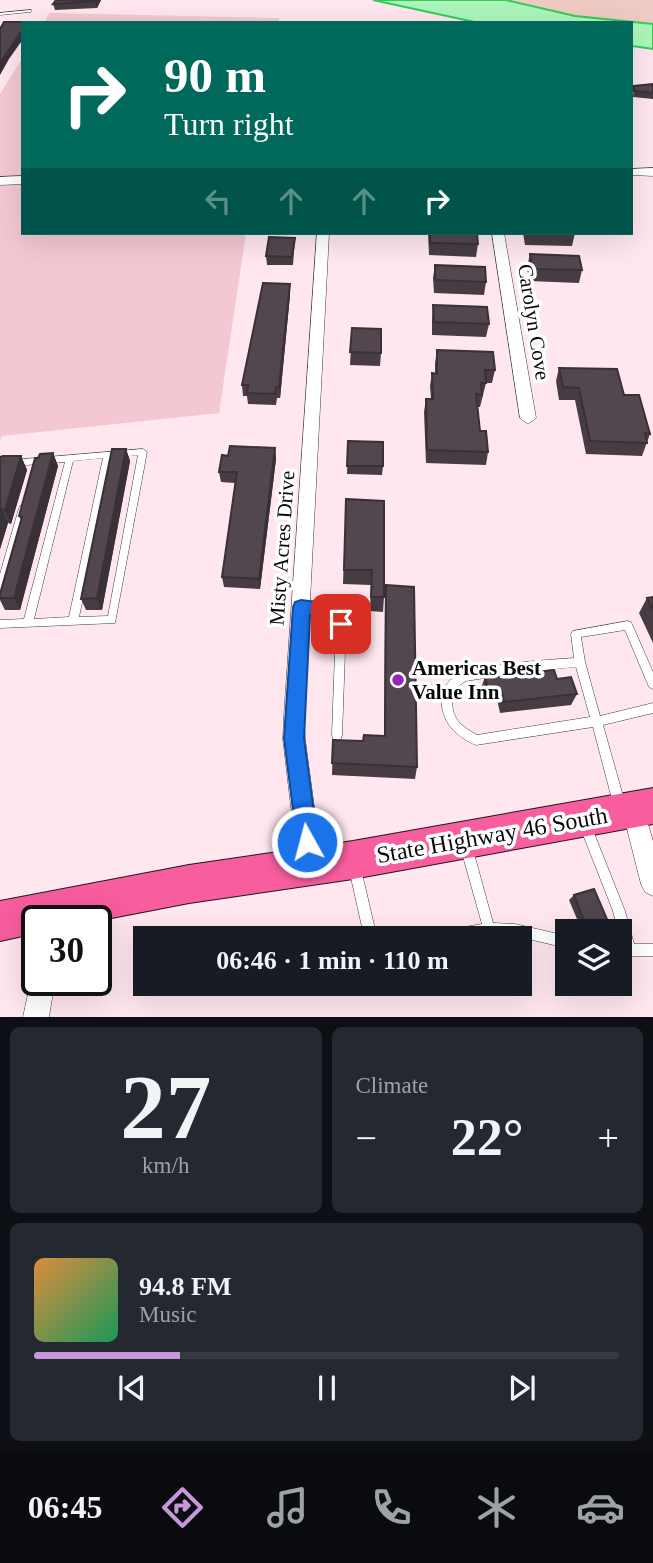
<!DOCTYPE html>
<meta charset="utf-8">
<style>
body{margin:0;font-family:Georgia,serif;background:#242831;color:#f1f3f6;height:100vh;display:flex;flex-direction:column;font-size:26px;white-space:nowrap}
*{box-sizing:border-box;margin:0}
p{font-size:23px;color:#9ea1a6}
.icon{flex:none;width:38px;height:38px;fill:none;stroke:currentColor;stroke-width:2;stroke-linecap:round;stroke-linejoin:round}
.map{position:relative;height:1017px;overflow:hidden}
.panel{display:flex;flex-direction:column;gap:10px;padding:10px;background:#0d0f14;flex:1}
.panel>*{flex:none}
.guide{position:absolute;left:21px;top:21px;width:612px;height:214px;border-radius:0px;box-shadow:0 7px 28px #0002;background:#00695c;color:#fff;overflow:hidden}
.fabs{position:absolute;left:555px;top:919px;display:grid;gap:14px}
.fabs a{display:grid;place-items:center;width:77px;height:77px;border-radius:0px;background:#171b24;box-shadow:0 7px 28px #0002;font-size:35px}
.speed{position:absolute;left:21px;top:905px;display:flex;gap:14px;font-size:35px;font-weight:700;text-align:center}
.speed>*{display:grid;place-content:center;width:91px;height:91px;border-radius:50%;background:#171b24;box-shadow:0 7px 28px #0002;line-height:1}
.speed .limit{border:4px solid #111;border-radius:10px;background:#fff;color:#111}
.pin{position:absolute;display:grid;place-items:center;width:60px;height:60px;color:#fff;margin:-30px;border-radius:14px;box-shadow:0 4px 10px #0006}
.me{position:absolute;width:77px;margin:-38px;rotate:353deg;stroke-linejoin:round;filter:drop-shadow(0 0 5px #0008)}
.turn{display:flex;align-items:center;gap:24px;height:147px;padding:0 28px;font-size:32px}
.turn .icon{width:91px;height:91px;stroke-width:2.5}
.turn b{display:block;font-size:49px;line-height:60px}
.lanes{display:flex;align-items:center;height:66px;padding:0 28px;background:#0003;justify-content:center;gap:35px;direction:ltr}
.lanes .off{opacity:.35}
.big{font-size:52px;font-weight:800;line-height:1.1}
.panel .card{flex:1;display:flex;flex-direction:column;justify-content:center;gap:10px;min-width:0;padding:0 24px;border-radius:10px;background:#242831}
.panel .dial{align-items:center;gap:0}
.dial b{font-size:91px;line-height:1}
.song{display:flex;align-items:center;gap:21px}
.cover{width:84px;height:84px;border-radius:10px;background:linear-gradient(135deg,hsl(30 70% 55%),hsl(150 70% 35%))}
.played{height:7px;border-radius:4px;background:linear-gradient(90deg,#c896da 25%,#363941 25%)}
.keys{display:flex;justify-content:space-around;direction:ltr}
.heat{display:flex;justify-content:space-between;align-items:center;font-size:38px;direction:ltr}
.panel .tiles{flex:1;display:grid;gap:10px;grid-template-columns:1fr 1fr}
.card:last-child{grid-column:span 2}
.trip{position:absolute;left:133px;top:926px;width:399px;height:70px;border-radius:0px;background:#171b24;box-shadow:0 7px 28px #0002;font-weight:800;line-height:70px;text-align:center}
.tab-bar{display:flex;height:112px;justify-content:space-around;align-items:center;background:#090b0e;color:#9ea1a6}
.tab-bar .icon{width:49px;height:49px}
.tab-bar .active{color:#c896da}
.tab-bar b{font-size:32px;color:#f1f3f6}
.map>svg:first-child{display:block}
.farmland{fill:#f3c8d3}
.pitch{fill:#efcbc3}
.water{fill:#acf5ba;stroke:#34cb56;stroke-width:2}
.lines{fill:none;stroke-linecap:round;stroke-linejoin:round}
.service-casing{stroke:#3c3c3c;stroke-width:1}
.minor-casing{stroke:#3c3c3c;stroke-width:1}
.primary-casing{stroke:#1a1a1a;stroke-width:2}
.service{fill:#fff;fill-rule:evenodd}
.minor{fill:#fff;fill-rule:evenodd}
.primary{fill:#f85d9e;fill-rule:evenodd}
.wall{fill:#473c44}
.shaded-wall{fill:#393137}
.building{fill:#52464f;stroke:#393137;stroke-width:2}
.route{fill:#1a73e8;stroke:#114b97;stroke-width:2}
.poi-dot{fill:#9624b7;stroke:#fff;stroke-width:2.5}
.labels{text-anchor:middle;stroke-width:7;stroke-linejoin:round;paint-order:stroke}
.street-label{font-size:21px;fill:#090909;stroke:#fff}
.poi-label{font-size:21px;font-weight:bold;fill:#090909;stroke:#fff;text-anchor:start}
.near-street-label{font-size:24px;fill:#090909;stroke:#fff}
</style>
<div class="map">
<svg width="653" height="1017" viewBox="0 0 653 1017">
<rect width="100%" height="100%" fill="#ffe6ef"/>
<path class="farmland" d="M49,13L279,18L278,23H44Z
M23,57V233H246L219,413L2,436L0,440V94Z"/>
<path class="pitch" d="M506,0H653V24L575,16Z"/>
<path class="water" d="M373,0H506L575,16L653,24V49L632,46V23H479Z"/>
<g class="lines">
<g class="service-casing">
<path id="service" d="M31,10V12H29L0,15V13Z
M143,449L147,452L115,623L0,628V620L24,619L65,462L13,466L0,472V465L12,460ZM138,455L108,616L79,617L112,458ZM103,458L69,617L34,619L73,461Z
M23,505L26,506L27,508L5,591L3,594L0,595V574L19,508L20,506Z
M301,603L329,606L346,624L342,735L341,739L337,740L333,739L332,735L336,625L324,613L298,610L296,607L298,604Z
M628,621L631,622L653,672V689L649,687L625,630L581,637L585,662L600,716L653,703V713L603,725L625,803L623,807L619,809L615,807L613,803L593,727L476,745C459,738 445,726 442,707C441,697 444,684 453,678C473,664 548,660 574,658L571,634L573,631ZM576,667L590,717L477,735C470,731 463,727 458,721C448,707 451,688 466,681L515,673Z
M586,821L590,823L625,911L634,944H653V956H620V944H621L620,931H618L613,911L580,827L582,823Z
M466,840L470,842L472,846L493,923L515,924L567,936V948L515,936L489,935L473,938H431L433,934L437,932L482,924L460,846L462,842Z
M355,863L359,865L361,869L374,925L380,938H367L362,927L349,869L351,865Z"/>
</g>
<g class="minor-casing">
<path id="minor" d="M653,168V176L632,175V169Z
M23,176V184L0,185V177Z
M317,233H329L304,716L305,739L322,866L318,874L310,878L302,874L298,866L283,739L284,716Z
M492,233H504L536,418L528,424L520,418Z
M633,798L641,801L653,841V896L645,892L641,884L622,809L625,801Z
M37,969V980H55L49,1017H23L33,971Z"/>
</g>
<g class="primary-casing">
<path id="primary" d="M653,788V824L353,879L189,903L96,921L37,920V933L0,941V901L189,865L353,841Z"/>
</g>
<use href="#service" class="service"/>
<use href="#minor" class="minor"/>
<use href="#primary" class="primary"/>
</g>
<path class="wall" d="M101,0L97,8L55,10L53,4Z
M653,84V99L633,97L634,86Z
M428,233H477L478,244L476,257L429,255Z
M523,233H575L572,246L525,245Z
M295,238L293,265H267L266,256Z
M530,254L582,270L579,283L529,281L527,267Z
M435,265L486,282L484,295L434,293L433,278Z
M290,284V295L280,398H277L276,405L248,404L247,396H243L242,385Z
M433,305L489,324L486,337L432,335V318Z
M352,328L381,353L380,366L350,365Z
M437,350L495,370L492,383H486L480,407H477L480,431L488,452L486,465L426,463L424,412L426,399H431L430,386L432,373H435V363Z
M559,368L624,395L650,434L642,456L586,454L575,400H559L556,381Z
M348,441L383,466L382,475L347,474Z
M275,448L276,459L260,589L224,587L222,577L235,483L221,482L219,472L228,456Z
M126,449L130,461L102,610H86L81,599Z
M53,453L58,466L20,610H5L0,600V594L21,520L19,516L38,458Z
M21,456L27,470L11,524L8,523L0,549V457Z
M346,499L384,597L383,612L370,611L371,585L343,584Z
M386,585L417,767L415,779L332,775L333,740L363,741L384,736L385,601Z
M653,597V643L639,613L647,598Z
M485,677L557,679L577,694L571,705L500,713L497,699L485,701L481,688Z
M574,895L612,931H582L569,900Z"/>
<path class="shaded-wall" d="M96,0H101L97,8L95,1Z
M23,29V39L9,59L0,75V63Z
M290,284V295L280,398L279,387Z
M275,448L276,459L260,589L259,579Z
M126,449L130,461L102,610L97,598Z
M53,453L58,466L20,610L14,598Z
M21,456L27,470L11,524L5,510Z
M1,509L8,523L0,549V512Z"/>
<path class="building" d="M56,0H96L95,1L53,4Z
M4,22H27L23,23V29L0,63V29Z
M653,84V93L634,91V86Z
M430,233H477L478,244L430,243Z
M269,237L295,238L292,257L266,256Z
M530,254L579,256L582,270L532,269Z
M435,265L485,267L486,282L435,280Z
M263,283L290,284L279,387H276L275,394L247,393L248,385H242Z
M433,305L487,307L489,324L434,322Z
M352,328L381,329V353L350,352Z
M437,350L493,352L495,370H485L486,383H481L482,395L476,394L480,431H486L488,452L427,450L426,399H433L432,373L437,374Z
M559,368L617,369L624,395H639L650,434L645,433L647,443L590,441L579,388L563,387Z
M348,441L383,442V466H347Z
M230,446L275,448L259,579L222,577L237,472H219L222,455L228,456Z
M112,449H126L97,598L81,599Z
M53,453L14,598H0V594L22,517L19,516L35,458H38L40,454Z
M3,456H21L5,510L1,509L0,512V457Z
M346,499L384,501V597H371L372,570H344Z
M386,585L414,587L417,767L332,763L333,740L363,741L364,735L385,736Z
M653,597V610L647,598Z
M554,670L557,679L571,677L577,694L504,702L501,689L488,690L485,677Z
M594,889L612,931H588L574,895Z"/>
<path class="route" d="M301,600L333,604L349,624L347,629C335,633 330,624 322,616L310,615L304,738L318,842L315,849L307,852L300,849L297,842L284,738L293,607L295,602Z"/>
<circle class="poi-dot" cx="398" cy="680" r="7"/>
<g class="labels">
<g class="street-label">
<text transform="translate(534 322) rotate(81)" y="7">Carolyn Cove</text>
<text transform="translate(282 548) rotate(-86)" y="7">Misty Acres Drive</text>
</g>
<g class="poi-label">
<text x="412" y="675">Americas Best<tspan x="412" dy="24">Value Inn</tspan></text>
</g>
<g class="near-street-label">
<text transform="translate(492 835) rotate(-10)" y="8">State Highway 46 South</text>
</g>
</g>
</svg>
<div class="fabs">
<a><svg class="icon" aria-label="layers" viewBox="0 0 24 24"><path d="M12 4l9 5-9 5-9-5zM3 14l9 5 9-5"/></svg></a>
</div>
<div class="speed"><div class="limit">30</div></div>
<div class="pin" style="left:341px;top:624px;background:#d93025"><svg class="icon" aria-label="arrive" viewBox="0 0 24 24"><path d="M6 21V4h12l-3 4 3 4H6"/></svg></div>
<svg class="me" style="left:307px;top:842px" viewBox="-20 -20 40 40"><circle r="17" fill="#1a73e8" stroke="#fff" stroke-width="3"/><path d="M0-11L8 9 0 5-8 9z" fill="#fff"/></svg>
<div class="trip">06:46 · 1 min · 110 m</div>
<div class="guide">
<div class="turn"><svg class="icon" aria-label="right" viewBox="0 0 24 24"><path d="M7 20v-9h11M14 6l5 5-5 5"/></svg><div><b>90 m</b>Turn right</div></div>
<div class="lanes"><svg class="icon off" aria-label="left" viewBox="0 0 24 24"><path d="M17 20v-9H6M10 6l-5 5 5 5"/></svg><svg class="icon off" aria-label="ahead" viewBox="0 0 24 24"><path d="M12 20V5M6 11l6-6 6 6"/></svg><svg class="icon off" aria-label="ahead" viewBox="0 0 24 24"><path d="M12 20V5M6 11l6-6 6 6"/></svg><svg class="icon" aria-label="right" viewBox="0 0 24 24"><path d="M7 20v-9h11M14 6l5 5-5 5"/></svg></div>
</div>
</div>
<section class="panel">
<div class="tiles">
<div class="card dial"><b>27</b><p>km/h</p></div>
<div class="card"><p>Climate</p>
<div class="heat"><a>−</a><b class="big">22°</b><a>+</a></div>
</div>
<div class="card">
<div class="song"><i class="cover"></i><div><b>94.8 FM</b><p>Music</p></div></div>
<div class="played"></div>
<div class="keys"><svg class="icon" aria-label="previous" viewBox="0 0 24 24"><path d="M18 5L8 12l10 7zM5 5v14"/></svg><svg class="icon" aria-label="pause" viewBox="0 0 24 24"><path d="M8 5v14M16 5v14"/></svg><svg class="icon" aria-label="next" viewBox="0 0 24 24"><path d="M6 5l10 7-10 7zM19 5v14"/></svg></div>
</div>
</div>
</section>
<nav class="tab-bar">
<b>06:45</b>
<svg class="icon active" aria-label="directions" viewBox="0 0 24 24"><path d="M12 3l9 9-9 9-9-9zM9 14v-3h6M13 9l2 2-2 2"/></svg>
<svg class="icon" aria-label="music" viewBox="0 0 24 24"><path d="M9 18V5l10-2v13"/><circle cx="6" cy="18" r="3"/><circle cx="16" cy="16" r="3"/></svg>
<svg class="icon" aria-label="phone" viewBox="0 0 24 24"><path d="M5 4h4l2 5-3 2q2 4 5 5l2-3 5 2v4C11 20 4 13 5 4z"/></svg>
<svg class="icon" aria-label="climate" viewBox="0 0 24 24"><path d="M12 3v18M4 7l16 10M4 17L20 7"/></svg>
<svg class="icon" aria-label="car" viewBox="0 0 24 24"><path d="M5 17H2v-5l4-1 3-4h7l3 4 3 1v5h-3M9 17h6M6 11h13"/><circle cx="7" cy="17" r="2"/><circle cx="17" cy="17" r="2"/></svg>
</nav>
